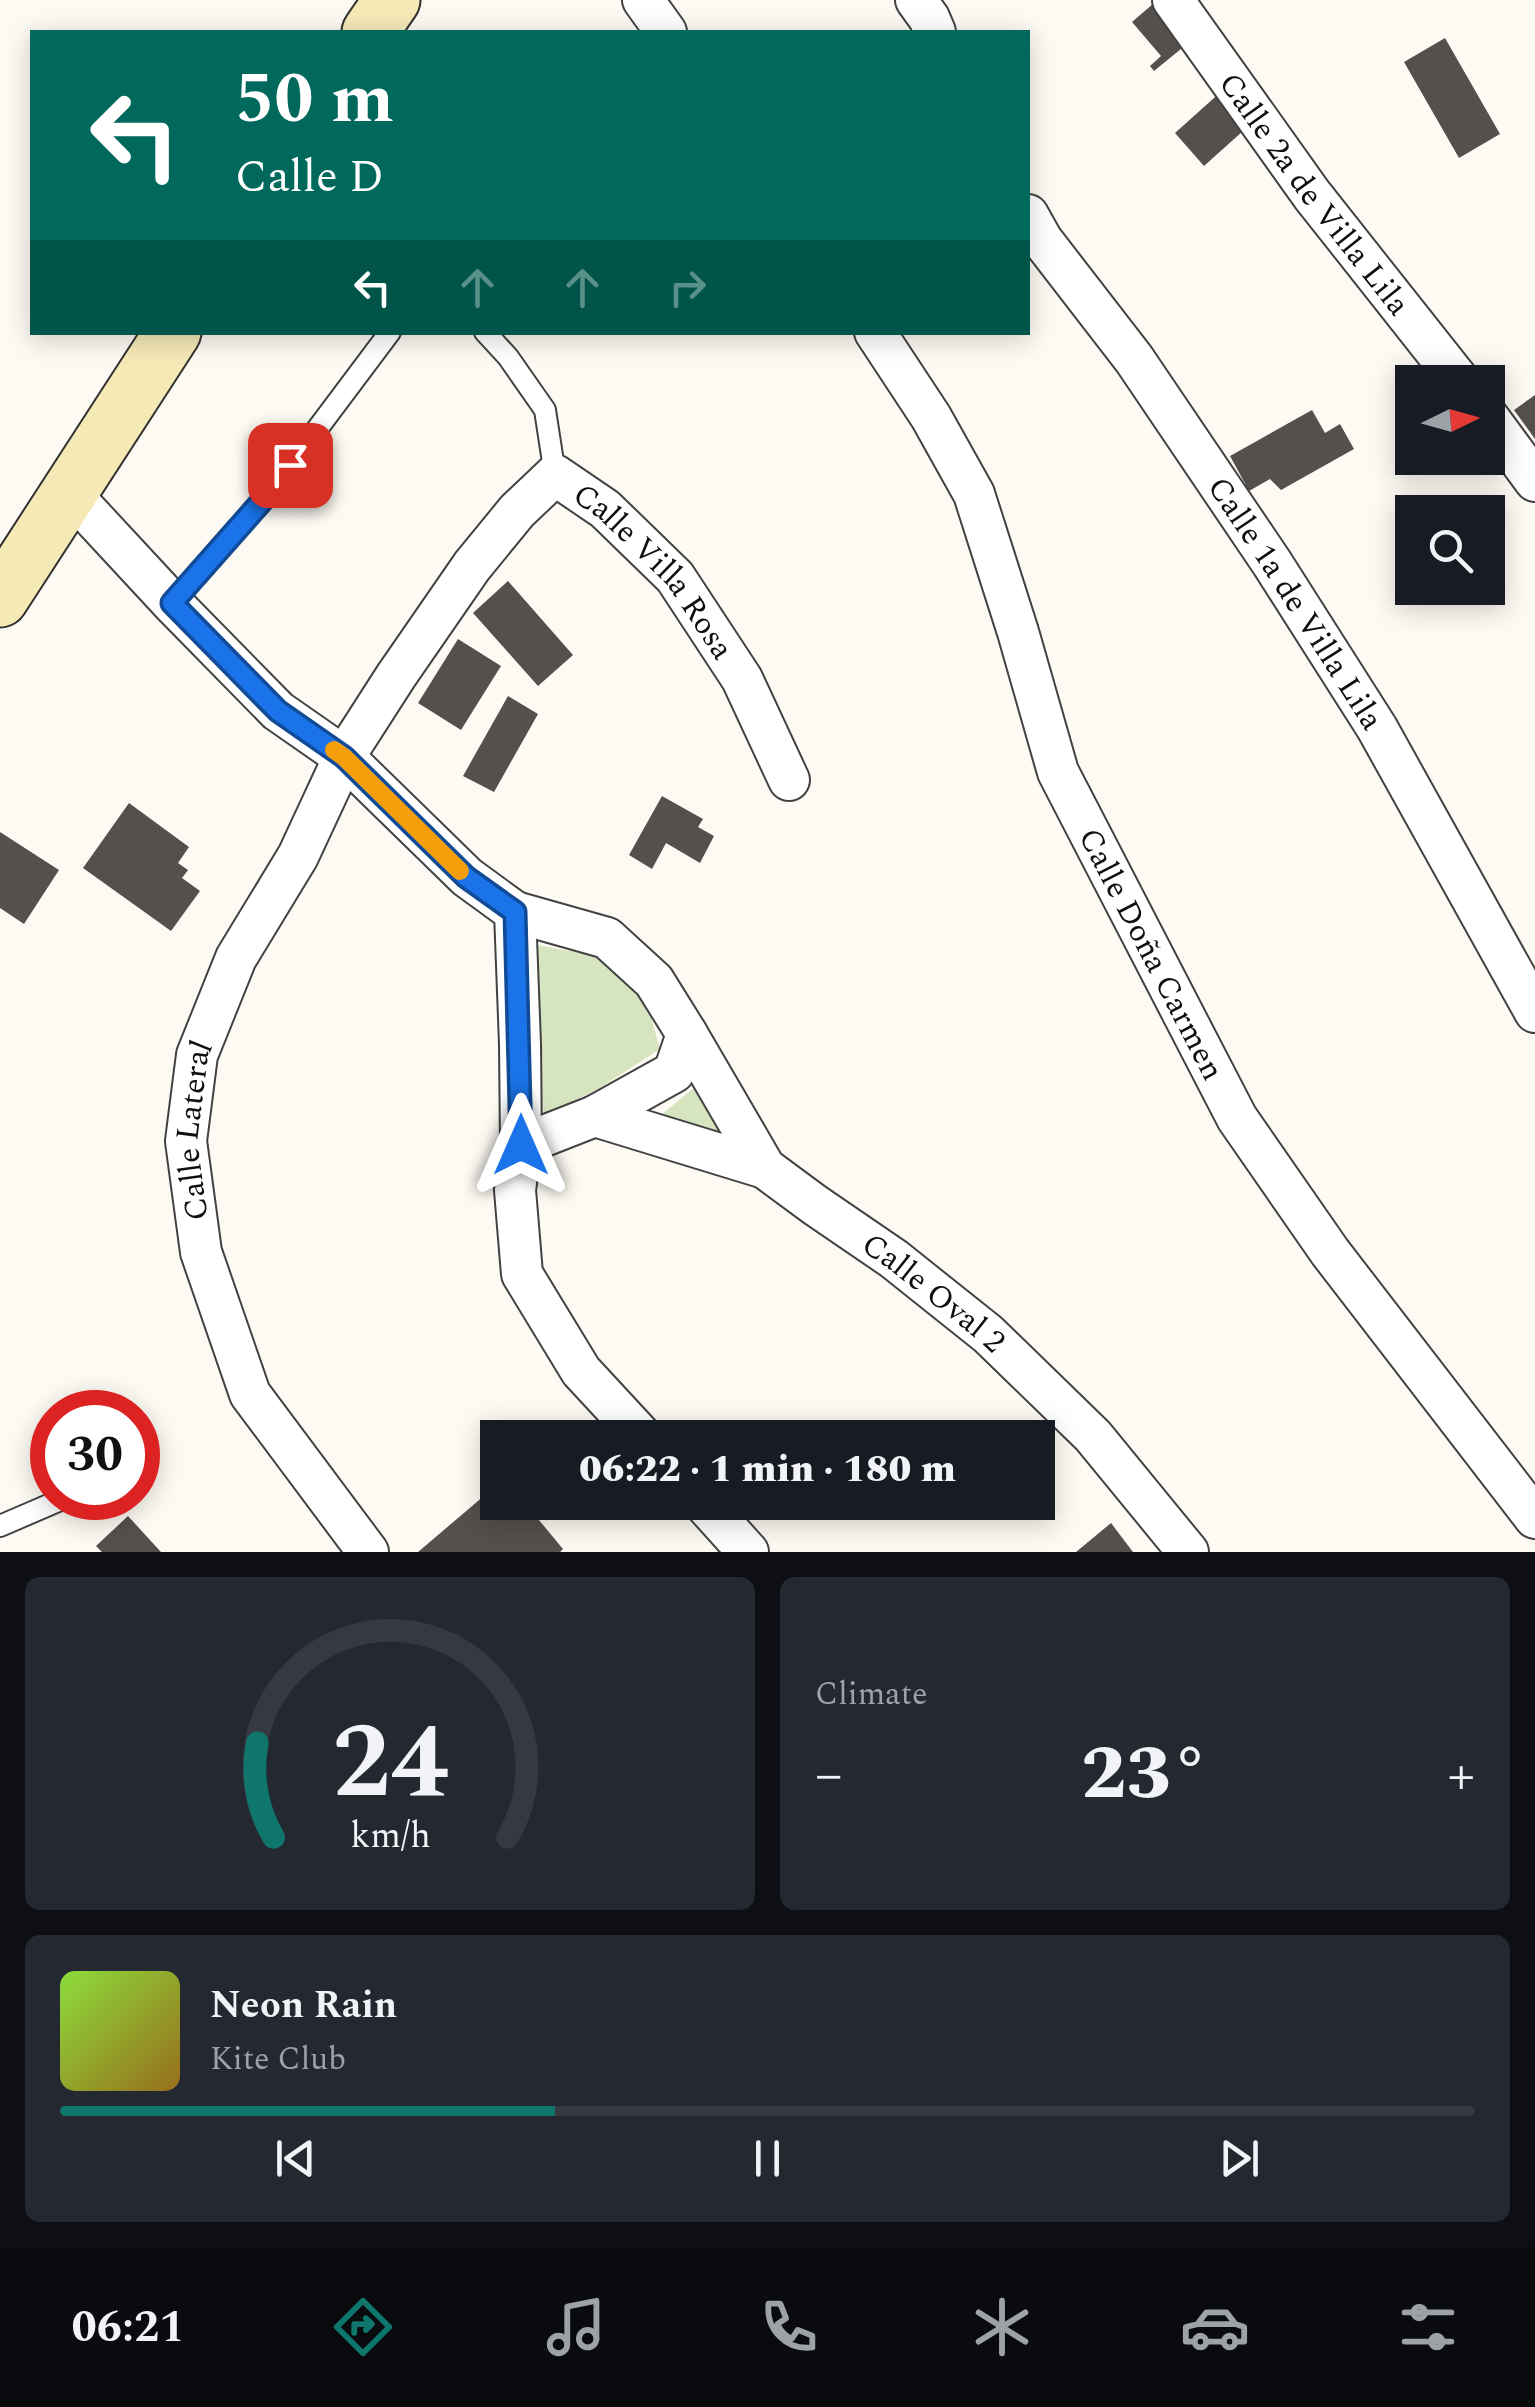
<!DOCTYPE html>
<meta charset="utf-8">
<style>
body{margin:0;font-family:Spectral,serif;background:#242831;color:#f1f3f6;height:100vh;display:flex;flex-direction:column;font-size:38px;white-space:nowrap}
*{box-sizing:border-box;margin:0}
p{font-size:32px;color:#9ea1a6}
.icon{flex:none;width:55px;height:55px;fill:none;stroke:currentColor;stroke-width:2;stroke-linecap:round;stroke-linejoin:round}
.map{position:relative;height:1552px;overflow:hidden}
.sheet{display:flex;flex-direction:column;gap:25px;padding:25px;background:#0d0f14;flex:1}
.sheet>*{flex:none}
.banner{position:absolute;left:30px;top:30px;width:1000px;height:305px;border-radius:0px;box-shadow:0 5px 25px #0003;background:#00695c;color:#fff;overflow:hidden}
.needle{width:65px;rotate:85deg}
.buttons{position:absolute;left:1395px;top:365px;display:grid;gap:20px}
.buttons a{display:grid;place-items:center;width:110px;height:110px;border-radius:0px;background:#171b24;box-shadow:0 5px 25px #0003;font-size:50px}
.speed{position:absolute;left:30px;top:1390px;display:flex;gap:20px;font-size:50px;font-weight:700;text-align:center}
.speed>*{display:grid;place-content:center;width:130px;height:130px;border-radius:50%;background:#171b24;box-shadow:0 5px 25px #0003;line-height:1}
.speed .limit{border:15px solid #d22;background:#fff;color:#111}
.pin{position:absolute;display:grid;place-items:center;width:85px;height:85px;color:#fff;margin:-42px;border-radius:20px;box-shadow:0 5px 15px #0006}
.me{position:absolute;width:110px;margin:-55px;rotate:0deg;stroke-linejoin:round;filter:drop-shadow(0 0 8px #0008)}
.turn{display:flex;align-items:center;gap:35px;height:210px;padding:0 40px;font-size:45px}
.turn .icon{width:130px;height:130px;stroke-width:2.5}
.turn b{display:block;font-size:70px;line-height:85px}
.lanes{display:flex;align-items:center;height:95px;padding:0 40px;background:#0003;justify-content:center;gap:50px;direction:ltr}
.lanes .off{opacity:.35}
.big{font-size:75px;font-weight:800;line-height:1.1}
.sheet .tile{flex:1;display:flex;flex-direction:column;justify-content:center;gap:15px;min-width:0;padding:0 35px;border-radius:15px;background:#242831}
.sheet .dial{align-items:center;gap:0}
.dial svg{height:260px;overflow:visible;fill:none;stroke:#363941;stroke-width:7;stroke-linecap:round;text-anchor:middle}
.dial text{fill:#f1f3f6;stroke:none}
.song{display:flex;align-items:center;gap:30px}
.cover{width:120px;height:120px;border-radius:15px;background:linear-gradient(135deg,hsl(90 70% 55%),hsl(40 70% 35%))}
.played{height:10px;border-radius:5px;background:linear-gradient(90deg,#0f766e 35%,#363941 35%)}
.keys{display:flex;justify-content:space-around;direction:ltr}
.heat{display:flex;justify-content:space-between;align-items:center;font-size:55px;direction:ltr}
.sheet .tiles{flex:1;display:grid;gap:25px;grid-template-columns:1fr 1fr}
.tile:last-child{grid-column:span 2}
.trip{position:absolute;left:480px;top:1420px;width:575px;height:100px;border-radius:0px;background:#171b24;box-shadow:0 5px 25px #0003;font-weight:800;line-height:100px;text-align:center}
.tab-bar{display:flex;height:160px;justify-content:space-around;align-items:center;background:#090b0e;color:#9ea1a6}
.tab-bar .icon{width:70px;height:70px}
.tab-bar .on{color:#0f766e}
.tab-bar b{font-size:45px;color:#f1f3f6}
.map>svg:first-child{display:block}
.green{fill:#d6e4c0}
.building{fill:#56504d}
.lines{fill:none;stroke-linecap:round;stroke-linejoin:round}
.lane-casing{stroke:#424242;stroke-width:24}
.street-casing{stroke:#424242;stroke-width:44}
.secondary-casing{stroke:#313131;stroke-width:59}
.lane{stroke:#fff;stroke-width:20}
.street{stroke:#fff;stroke-width:40}
.secondary{stroke:#f5e9b6;stroke-width:55}
.route-casing{stroke:#114b97;stroke-width:25}
.route{stroke:#1a73e8;stroke-width:18}
.slow{stroke:#f59e0b;stroke-width:18}
.labels{text-anchor:middle;stroke-width:10;stroke-linejoin:round;paint-order:stroke}
.street-label{font-size:32px;fill:#0f0f0f;stroke:#fff}
</style>
<div class="map">
<svg width="1535" height="1552" viewBox="0 0 1535 1552">
<rect width="100%" height="100%" fill="#fdfaf3"/>
<path class="green" d="M531,944L609,958L645,996L660,1049L598,1089L544,1115Z
M696,1086L745,1155L655,1120Z"/>
<path class="building" d="M1154,3L1187,44L1154,71L1150,66L1161,56L1132,22Z
M1445,38L1500,134L1459,158L1404,62Z
M1224,89L1253,122L1204,166L1175,133Z
M1535,395V439L1514,410Z
M1312,410L1325,433L1340,424L1354,449L1281,490L1270,479L1249,491L1230,456Z
M508,581L573,655L538,686L473,613Z
M458,639L501,666L461,730L418,703Z
M508,696L538,714L494,792L463,776Z
M662,796L703,819L698,827L714,836L700,863L666,843L652,869L629,855Z
M129,803L189,847L178,863L188,870L182,878L200,891L171,931L83,868Z
M0,832L59,870L24,924L0,908Z
M498,1484V1502H524L563,1549L560,1552H418Z
M128,1516L161,1552H102L96,1546Z
M1111,1523L1133,1552H1076Z"/>
<g class="lines">
<g class="lane-casing">
<path id="lane" d="M485,332L508,357L545,410L555,475
M172,603L270,492L390,332
M0,1526L65,1498"/>
</g>
<g class="street-casing">
<g id="street">
<path d="M643,0L666,32"/>
<path d="M916,0L929,18L935,32"/>
<path id="s1" d="M1173,0L1312,195L1460,382"/>
<path id="s2" d="M1028,215L1042,240L1134,359L1272,563L1377,728L1535,1012"/>
<path id="s3" d="M875,332L931,417L974,494L1018,632L1058,772L1237,1118L1330,1252L1535,1518"/>
<path d="M1488,417L1535,481"/>
<path d="M70,493L172,603L278,711L344,757L467,877L515,912L520,1044L521,1145L515,1190L522,1274L581,1371L643,1438"/>
<path d="M515,912L607,938L654,981L687,1034L674,1072L595,1116L521,1145"/>
<path id="s4" d="M687,1034L765,1168L815,1205L894,1259L988,1334L1093,1436L1188,1552"/>
<path d="M595,1116L765,1168"/>
<path d="M703,1502L748,1552"/>
<path id="s5" d="M368,1552L250,1394L201,1252L186,1141L197,1055L236,958L298,856L344,757L396,676L472,566L517,511L555,475L605,509L675,577L742,679L789,780"/>
</g>
</g>
<g class="secondary-casing">
<path id="secondary" d="M370,32L392,0
M0,599L173,332"/>
</g>
<use href="#lane" class="lane"/>
<use href="#street" class="street"/>
<use href="#secondary" class="secondary"/>
</g>
<g class="lines">
<g class="route-casing">
<path id="route" d="M290,465L270,492L172,603L278,711L344,757L466,877L515,912L521,1145"/>
</g>
<use href="#route" class="route"/>
<path class="slow" d="M334,750L344,757L460,871"/>
</g>
<g class="labels">
<g class="street-label">
<text dy="11" stroke="none"><textPath href="#s1" startOffset="240">Calle 2a de Villa Lila</textPath></text>
<text dy="11" stroke="none"><textPath href="#s5" startOffset="1372">Calle Villa Rosa</textPath></text>
<text dy="11" stroke="none"><textPath href="#s2" startOffset="472">Calle 1a de Villa Lila</textPath></text>
<text dy="11" stroke="none"><textPath href="#s3" startOffset="685">Calle Doña Carmen</textPath></text>
<text dy="11" stroke="none"><textPath href="#s5" startOffset="470">Calle Lateral</textPath></text>
<text dy="11" stroke="none"><textPath href="#s4" startOffset="365">Calle Oval 2</textPath></text>
</g>
</g>
</svg>
<div class="buttons">
<a><svg class="needle" viewBox="-14 -14 28 28"><path d="M0-13l5 13h-10z" fill="#e53935"/><path d="M0 13l5-13h-10z" fill="#9ea1a6"/></svg></a>
<a><svg class="icon" aria-label="search" viewBox="0 0 24 24"><circle cx="10" cy="10" r="6"/><path d="M15 15l6 6"/></svg></a>
</div>
<div class="speed"><div class="limit">30</div></div>
<div class="pin" style="left:290px;top:465px;background:#d93025"><svg class="icon" aria-label="arrive" viewBox="0 0 24 24"><path d="M6 21V4h12l-3 4 3 4H6"/></svg></div>
<svg class="me" style="left:521px;top:1145px" viewBox="-20 -20 40 40"><path d="M0-17L14 15 0 8-14 15z" fill="#1a73e8" stroke="#fff" stroke-width="4"/></svg>
<div class="trip">06:22 · 1 min · 180 m</div>
<div class="banner">
<div class="turn"><svg class="icon" aria-label="left" viewBox="0 0 24 24"><path d="M17 20v-9H6M10 6l-5 5 5 5"/></svg><div><b>50 m</b>Calle D</div></div>
<div class="lanes"><svg class="icon" aria-label="left" viewBox="0 0 24 24"><path d="M17 20v-9H6M10 6l-5 5 5 5"/></svg><svg class="icon off" aria-label="ahead" viewBox="0 0 24 24"><path d="M12 20V5M6 11l6-6 6 6"/></svg><svg class="icon off" aria-label="ahead" viewBox="0 0 24 24"><path d="M12 20V5M6 11l6-6 6 6"/></svg><svg class="icon off" aria-label="right" viewBox="0 0 24 24"><path d="M7 20v-9h11M14 6l5 5-5 5"/></svg></div>
</div>
</div>
<section class="sheet">
<div class="tiles">
<div class="tile dial"><svg viewBox="0 0 100 80">
<path d="M14 69A42 42 0 1 1 86 69"/>
<path d="M14 69A42 42 0 0 1 9 40" stroke="#0f766e"/>
<text x="50" y="56" font-size="32" font-weight="700">24</text>
<text x="50" y="72" font-size="11">km/h</text>
</svg></div>
<div class="tile"><p>Climate</p>
<div class="heat"><a>−</a><b class="big">23°</b><a>+</a></div>
</div>
<div class="tile">
<div class="song"><i class="cover"></i><div><b>Neon Rain</b><p>Kite Club</p></div></div>
<div class="played"></div>
<div class="keys"><svg class="icon" aria-label="previous" viewBox="0 0 24 24"><path d="M18 5L8 12l10 7zM5 5v14"/></svg><svg class="icon" aria-label="pause" viewBox="0 0 24 24"><path d="M8 5v14M16 5v14"/></svg><svg class="icon" aria-label="next" viewBox="0 0 24 24"><path d="M6 5l10 7-10 7zM19 5v14"/></svg></div>
</div>
</div>
</section>
<nav class="tab-bar">
<b>06:21</b>
<svg class="icon on" aria-label="directions" viewBox="0 0 24 24"><path d="M12 3l9 9-9 9-9-9zM9 14v-3h6M13 9l2 2-2 2"/></svg>
<svg class="icon" aria-label="music" viewBox="0 0 24 24"><path d="M9 18V5l10-2v13"/><circle cx="6" cy="18" r="3"/><circle cx="16" cy="16" r="3"/></svg>
<svg class="icon" aria-label="phone" viewBox="0 0 24 24"><path d="M5 4h4l2 5-3 2q2 4 5 5l2-3 5 2v4C11 20 4 13 5 4z"/></svg>
<svg class="icon" aria-label="climate" viewBox="0 0 24 24"><path d="M12 3v18M4 7l16 10M4 17L20 7"/></svg>
<svg class="icon" aria-label="car" viewBox="0 0 24 24"><path d="M5 17H2v-5l4-1 3-4h7l3 4 3 1v5h-3M9 17h6M6 11h13"/><circle cx="7" cy="17" r="2"/><circle cx="17" cy="17" r="2"/></svg>
<svg class="icon" aria-label="filters" viewBox="0 0 24 24"><path d="M4 7h16M4 17h16"/><circle cx="9" cy="7" r="2"/><circle cx="15" cy="17" r="2"/></svg>
</nav>
